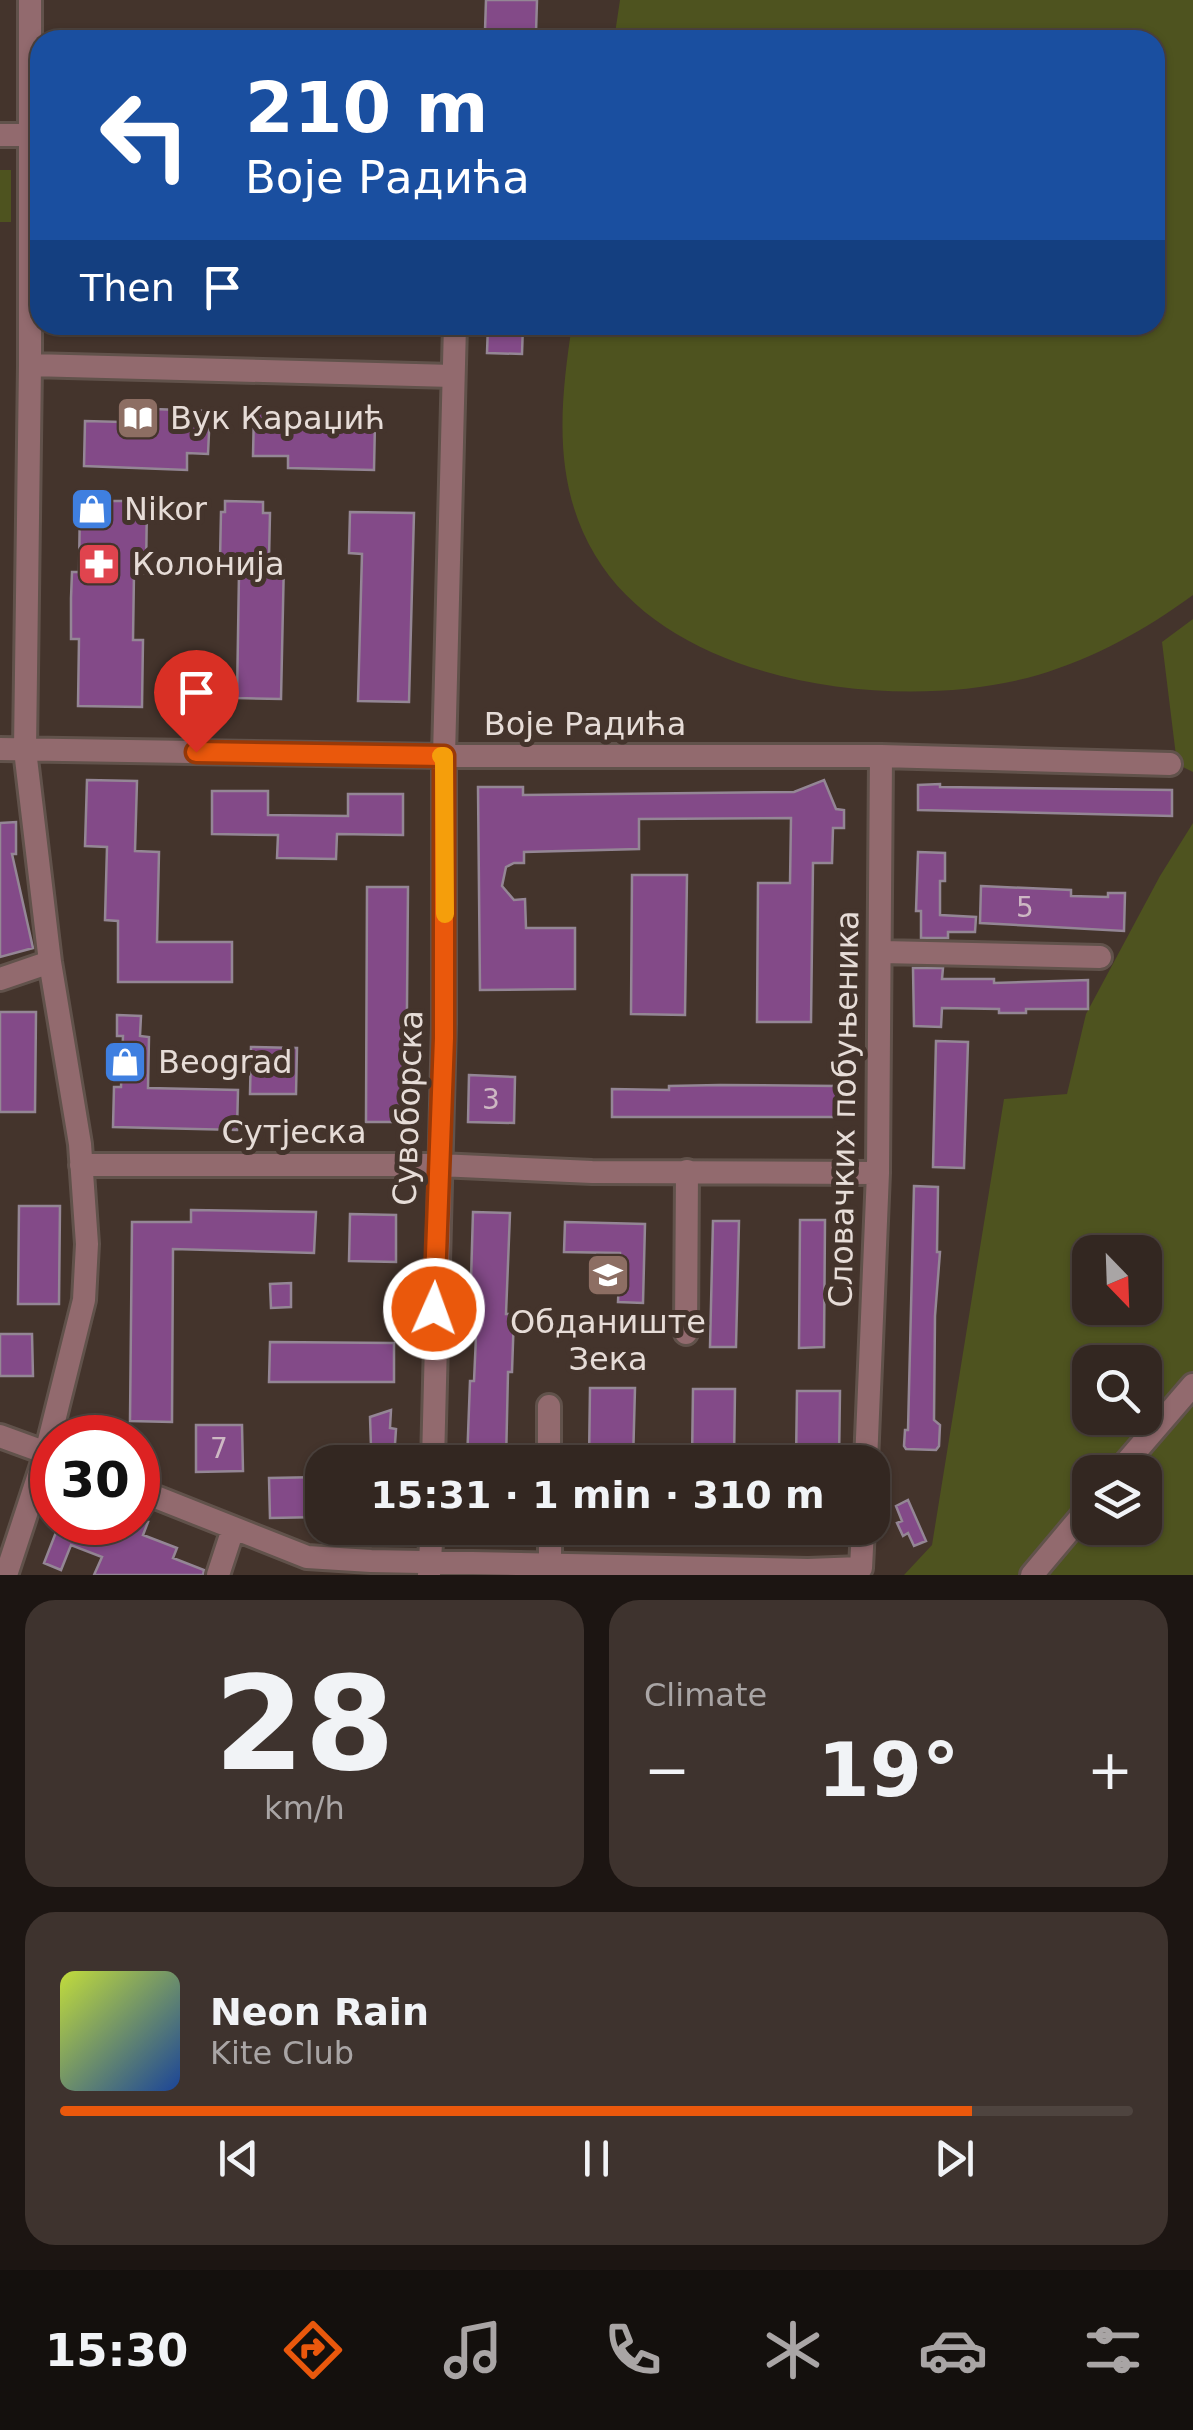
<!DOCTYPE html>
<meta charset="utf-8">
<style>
body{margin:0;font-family:"DejaVu Sans",sans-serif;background:#3e332e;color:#f1f3f6;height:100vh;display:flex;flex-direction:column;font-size:38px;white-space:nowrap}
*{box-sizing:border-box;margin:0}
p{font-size:32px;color:#a9a5a5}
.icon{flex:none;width:55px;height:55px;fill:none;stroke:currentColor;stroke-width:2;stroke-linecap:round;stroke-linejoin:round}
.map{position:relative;height:1575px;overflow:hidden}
.drawer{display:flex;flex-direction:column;gap:25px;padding:25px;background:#1c1512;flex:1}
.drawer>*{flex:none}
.banner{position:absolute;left:30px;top:30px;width:1135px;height:305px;border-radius:30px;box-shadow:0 2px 8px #0004,0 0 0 2px #4e443f;background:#1a4fa0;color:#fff;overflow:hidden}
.needle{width:65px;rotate:157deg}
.tools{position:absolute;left:1072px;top:1235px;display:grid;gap:20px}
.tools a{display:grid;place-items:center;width:90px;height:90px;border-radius:20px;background:#332721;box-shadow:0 2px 8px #0004,0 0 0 2px #4e443f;font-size:50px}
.speed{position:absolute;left:30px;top:1415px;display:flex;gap:20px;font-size:50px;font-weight:700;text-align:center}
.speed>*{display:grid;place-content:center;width:130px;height:130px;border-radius:50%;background:#332721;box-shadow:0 2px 8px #0004,0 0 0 2px #4e443f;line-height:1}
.speed .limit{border:15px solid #d22;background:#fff;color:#111}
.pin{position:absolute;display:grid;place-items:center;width:85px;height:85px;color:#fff;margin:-102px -42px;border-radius:50% 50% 50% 0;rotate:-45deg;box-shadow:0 0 10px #0007}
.pin .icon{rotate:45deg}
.me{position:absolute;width:110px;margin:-55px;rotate:2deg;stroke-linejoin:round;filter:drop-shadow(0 0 8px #0008)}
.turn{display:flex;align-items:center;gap:35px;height:210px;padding:0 50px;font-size:45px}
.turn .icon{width:130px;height:130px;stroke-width:2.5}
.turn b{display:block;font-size:70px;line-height:85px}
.then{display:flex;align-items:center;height:95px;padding:0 50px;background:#0003;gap:20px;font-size:38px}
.big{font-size:75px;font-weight:800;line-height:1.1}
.drawer .widget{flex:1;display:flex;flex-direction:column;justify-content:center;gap:15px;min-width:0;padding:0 35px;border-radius:30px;background:#3e332e}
.drawer .dial{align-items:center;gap:0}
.dial b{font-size:130px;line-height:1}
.song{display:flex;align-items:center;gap:30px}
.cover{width:120px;height:120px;border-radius:15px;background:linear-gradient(135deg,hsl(70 70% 55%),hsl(220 70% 35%))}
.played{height:10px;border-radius:5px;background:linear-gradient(90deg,#ea580c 85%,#4e443f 85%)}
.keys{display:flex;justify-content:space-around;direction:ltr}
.heat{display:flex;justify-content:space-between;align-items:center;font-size:55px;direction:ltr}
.drawer .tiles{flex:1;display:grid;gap:25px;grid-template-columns:1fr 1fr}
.widget:last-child{grid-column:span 2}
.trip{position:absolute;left:305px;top:1445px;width:585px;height:100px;border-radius:30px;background:#332721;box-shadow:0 2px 8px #0004,0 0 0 2px #4e443f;font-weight:800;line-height:100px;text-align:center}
.tab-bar{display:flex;height:160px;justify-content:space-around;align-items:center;background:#14100d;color:#a9a5a5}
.tab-bar .icon{width:70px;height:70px}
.tab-bar .current{color:#ea580c}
.tab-bar b{font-size:45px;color:#f1f3f6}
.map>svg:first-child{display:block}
.green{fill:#4e531f;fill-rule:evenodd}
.building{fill:#834a88;stroke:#948695;stroke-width:2.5}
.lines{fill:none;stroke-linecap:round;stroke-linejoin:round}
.minor-casing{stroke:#61524b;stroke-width:28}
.minor{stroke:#926a6e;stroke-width:22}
.route-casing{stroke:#983908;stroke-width:25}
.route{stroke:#ea580c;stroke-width:18}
.slow{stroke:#f59e0b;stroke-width:18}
.labels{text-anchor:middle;stroke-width:10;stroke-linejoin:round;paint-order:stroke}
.number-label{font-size:28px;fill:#cdb8c3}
.poi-label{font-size:32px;fill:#e6dcd7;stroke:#44342c;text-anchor:start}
.street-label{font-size:32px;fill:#e6dcd7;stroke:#44342c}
</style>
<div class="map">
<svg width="1193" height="1575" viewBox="0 0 1193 1575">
<rect width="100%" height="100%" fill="#44342c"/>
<path class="green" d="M620,0H1193V595C1145,630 1095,658 1038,675C903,714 673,687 595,555C552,483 560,404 572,325H1155V40H614Z
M0,170H11V222H0Z
M1193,619V772L1177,764L1162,642Z
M1193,823V1575H904L932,1545L1004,1099L1067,1094L1086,1014L1160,876ZM1090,1252H1145V1308H1090ZM1090,1362H1145V1418H1090ZM1090,1472H1145V1528H1090Z"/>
<path class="building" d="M486,0H537L536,33L485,31Z
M488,325H523L522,354L487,353Z
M124,408L210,411L208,454L187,453V470L84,466L85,421L123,422Z
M254,410L341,412V421L375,422L374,470L288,468V456H253Z
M80,501H147L146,573H134L133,640H143L142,707L78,706L79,639H71V598L72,572H79Z
M225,501L263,502V513H270L269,560H284L281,699L237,698L239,573H229V560H220L221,512H225Z
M350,512L414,513L409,702L358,701L362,554L349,553Z
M87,780L137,781L135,851L159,852L157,942H232V982H118V921L105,920L107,847L85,846Z
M824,780L836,809L844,810V828H833L832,863H813L811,1022H757L758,883H790L791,818L639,819V849L524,852V863H514L506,867L502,886L514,900L525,899L526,928H575V989L480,990L478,787H523V795L794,792Z
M940,784V787L1172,790V816L918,810V785Z
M212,791H268V815L348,816V794H403V835L337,834L336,859L277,858L278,835L212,834Z
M16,822V854H12L33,948L0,957V823Z
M918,852L945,853V881H940V915L976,917L975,932H948V938H921V911H916Z
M632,875H687L685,1015L631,1014Z
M981,886L1071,890V896L1108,897V893H1125L1124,931L980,923Z
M367,887H408L406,1122H366Z
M913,968H943L942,979H994V983L1088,980V1009H1026V1013H999V1009L942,1008L941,1027L914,1026Z
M0,1012H36L35,1112H0Z
M117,1015L141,1016L140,1036L149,1037L148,1088L238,1090L237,1130L113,1127L114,1087H121L123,1036H117Z
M936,1041L968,1042L964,1168L933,1167Z
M251,1047L297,1048L296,1094H250Z
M469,1075L515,1077L514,1123L468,1122Z
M720,1085L838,1086V1117H612V1089L669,1090V1086Z
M914,1186L938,1187L937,1252H940L935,1316L934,1420L940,1425L939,1446L936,1450L906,1449L904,1446L905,1430H908Z
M19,1206H60L59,1304H18Z
M191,1210L316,1212L314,1253L173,1249L172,1422L130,1421L132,1222H191Z
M473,1212L510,1213L506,1314H514L512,1372H508L506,1462H467L470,1381H474L477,1314H470Z
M350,1214L396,1215V1262L349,1261Z
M800,1220H825L824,1347L799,1348Z
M713,1221H739L736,1347H710Z
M565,1222L645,1224L643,1303L618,1302L620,1253L564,1252Z
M291,1283V1307L271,1308L270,1284Z
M0,1334H32L33,1376H0Z
M270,1342L394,1343V1382H269Z
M590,1388H635L633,1462H589Z
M693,1389H735L734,1462H692Z
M797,1391H840L839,1462H796Z
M391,1410L390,1428L396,1429L395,1444L391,1448L371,1447L370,1417Z
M196,1425H242L243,1471L196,1472Z
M322,1477V1517L270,1518L269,1478Z
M908,1500L926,1541L914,1546L908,1533L903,1536L897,1523L902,1521L896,1506Z
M60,1522H148L143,1535L177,1548L173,1558L204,1570L203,1575H94L102,1557L71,1545L61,1570L44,1563Z"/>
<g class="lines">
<g class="minor-casing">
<path id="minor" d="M0,135H40
M30,365L453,376
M0,749L444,756H881L1170,764
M882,952L1100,957
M0,979L50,962
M81,1165H439L592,1172L878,1173
M686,1333L687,1171
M549,1406V1462
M0,1436L52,1455
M433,1462L444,1024V756L455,325
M866,1462L878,1173L881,756
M1118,1472L1193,1385
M138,1490L307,1557L371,1561L808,1570L861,1568L863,1528
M550,1528V1564
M6,1575L46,1453L84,1300L87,1244L80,1144L50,962L25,750L30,365V0
M218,1575L233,1529
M429,1575L432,1528
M1032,1575L1090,1506"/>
</g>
<use href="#minor" class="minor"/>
</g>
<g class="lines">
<g class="route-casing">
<path id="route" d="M196,752L444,756V1038L434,1309"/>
</g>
<use href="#route" class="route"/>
<path class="slow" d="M441,756H444L445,914"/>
</g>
<defs>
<g id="library-square" transform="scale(2.25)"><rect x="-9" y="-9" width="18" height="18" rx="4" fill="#8d6e63" stroke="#44342c"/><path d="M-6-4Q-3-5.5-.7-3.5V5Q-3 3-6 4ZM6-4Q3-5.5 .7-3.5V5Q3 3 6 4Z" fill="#fff"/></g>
<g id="shop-square" transform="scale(2.25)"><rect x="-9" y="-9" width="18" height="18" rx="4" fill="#3f7fe0" stroke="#44342c"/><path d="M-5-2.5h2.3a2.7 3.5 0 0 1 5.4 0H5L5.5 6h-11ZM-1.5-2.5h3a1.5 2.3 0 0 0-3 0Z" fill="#fff"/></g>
<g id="pharmacy-square" transform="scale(2.25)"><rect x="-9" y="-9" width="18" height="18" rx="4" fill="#e0444e" stroke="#44342c"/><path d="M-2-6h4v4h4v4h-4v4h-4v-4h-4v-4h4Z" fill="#fff"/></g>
<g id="school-square" transform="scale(2.25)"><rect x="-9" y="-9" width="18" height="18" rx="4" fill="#8d6e63" stroke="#44342c"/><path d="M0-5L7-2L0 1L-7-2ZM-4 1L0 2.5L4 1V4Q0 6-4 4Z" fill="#fff"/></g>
</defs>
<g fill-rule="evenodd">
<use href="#library-square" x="138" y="418"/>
<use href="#shop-square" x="92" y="509"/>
<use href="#pharmacy-square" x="99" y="564"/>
<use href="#shop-square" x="125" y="1062"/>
<use href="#school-square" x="608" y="1275"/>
</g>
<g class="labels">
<g class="number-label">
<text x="1025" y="917">5</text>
<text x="491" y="1109">3</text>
<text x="219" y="1458">7</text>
</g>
<g class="poi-label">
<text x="170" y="429">Вук Караџић</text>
<text x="124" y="520">Nikor</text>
<text x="132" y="575">Колонија</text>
<text x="158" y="1073">Beograd</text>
<text x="608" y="1333" text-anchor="middle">Обданиште<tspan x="608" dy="37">Зека</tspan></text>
</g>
<g class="street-label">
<text x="585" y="735">Воје Радића</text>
<text transform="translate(408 1108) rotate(-88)" y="11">Сувоборска</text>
<text transform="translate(844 1109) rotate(-89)" y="11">Словачких побуњеника</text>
<text x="294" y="1143">Сутјеска</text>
</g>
</g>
</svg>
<div class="tools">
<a><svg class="needle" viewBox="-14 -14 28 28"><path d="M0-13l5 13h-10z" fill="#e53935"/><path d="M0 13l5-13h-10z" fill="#a9a5a5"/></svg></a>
<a><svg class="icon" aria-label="search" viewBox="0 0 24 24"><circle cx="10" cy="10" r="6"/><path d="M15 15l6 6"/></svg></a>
<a><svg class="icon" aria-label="layers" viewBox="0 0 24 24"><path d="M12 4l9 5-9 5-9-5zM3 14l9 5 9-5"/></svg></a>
</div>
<div class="speed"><div class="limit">30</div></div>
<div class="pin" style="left:196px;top:752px;background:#d93025"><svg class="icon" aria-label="arrive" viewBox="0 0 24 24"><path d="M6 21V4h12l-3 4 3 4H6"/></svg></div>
<svg class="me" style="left:434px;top:1309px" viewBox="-20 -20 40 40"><circle r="17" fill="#ea580c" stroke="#fff" stroke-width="3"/><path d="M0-11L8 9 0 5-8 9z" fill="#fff"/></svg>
<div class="trip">15:31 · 1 min · 310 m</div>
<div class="banner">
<div class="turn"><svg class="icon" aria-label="left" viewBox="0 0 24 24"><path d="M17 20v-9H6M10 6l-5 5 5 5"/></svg><div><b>210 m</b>Воје Радића</div></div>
<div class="then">Then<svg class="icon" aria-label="arrive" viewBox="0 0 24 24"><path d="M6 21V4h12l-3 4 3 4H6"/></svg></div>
</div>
</div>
<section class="drawer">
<div class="tiles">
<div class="widget dial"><b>28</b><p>km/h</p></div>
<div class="widget"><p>Climate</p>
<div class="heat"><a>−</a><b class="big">19°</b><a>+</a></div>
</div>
<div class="widget">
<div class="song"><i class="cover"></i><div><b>Neon Rain</b><p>Kite Club</p></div></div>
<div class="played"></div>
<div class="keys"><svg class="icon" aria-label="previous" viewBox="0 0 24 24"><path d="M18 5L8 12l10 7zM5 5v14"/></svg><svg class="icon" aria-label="pause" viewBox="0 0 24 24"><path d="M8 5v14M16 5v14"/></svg><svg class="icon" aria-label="next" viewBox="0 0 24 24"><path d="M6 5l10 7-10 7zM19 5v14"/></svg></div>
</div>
</div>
</section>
<nav class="tab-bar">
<b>15:30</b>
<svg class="icon current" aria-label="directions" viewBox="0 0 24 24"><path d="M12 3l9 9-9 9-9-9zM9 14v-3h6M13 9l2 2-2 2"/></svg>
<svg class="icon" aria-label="music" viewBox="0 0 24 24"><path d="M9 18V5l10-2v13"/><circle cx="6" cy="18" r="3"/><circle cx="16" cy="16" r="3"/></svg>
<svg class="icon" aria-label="phone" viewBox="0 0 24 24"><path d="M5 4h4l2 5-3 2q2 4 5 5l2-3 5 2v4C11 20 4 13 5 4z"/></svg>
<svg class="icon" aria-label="climate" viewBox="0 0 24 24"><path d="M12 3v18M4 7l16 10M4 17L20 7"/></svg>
<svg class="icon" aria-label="car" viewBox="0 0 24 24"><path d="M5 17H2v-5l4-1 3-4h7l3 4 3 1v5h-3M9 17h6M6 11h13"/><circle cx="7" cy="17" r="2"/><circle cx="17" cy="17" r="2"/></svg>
<svg class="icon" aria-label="filters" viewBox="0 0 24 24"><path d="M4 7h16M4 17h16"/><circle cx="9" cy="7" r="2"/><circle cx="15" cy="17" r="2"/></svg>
</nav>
